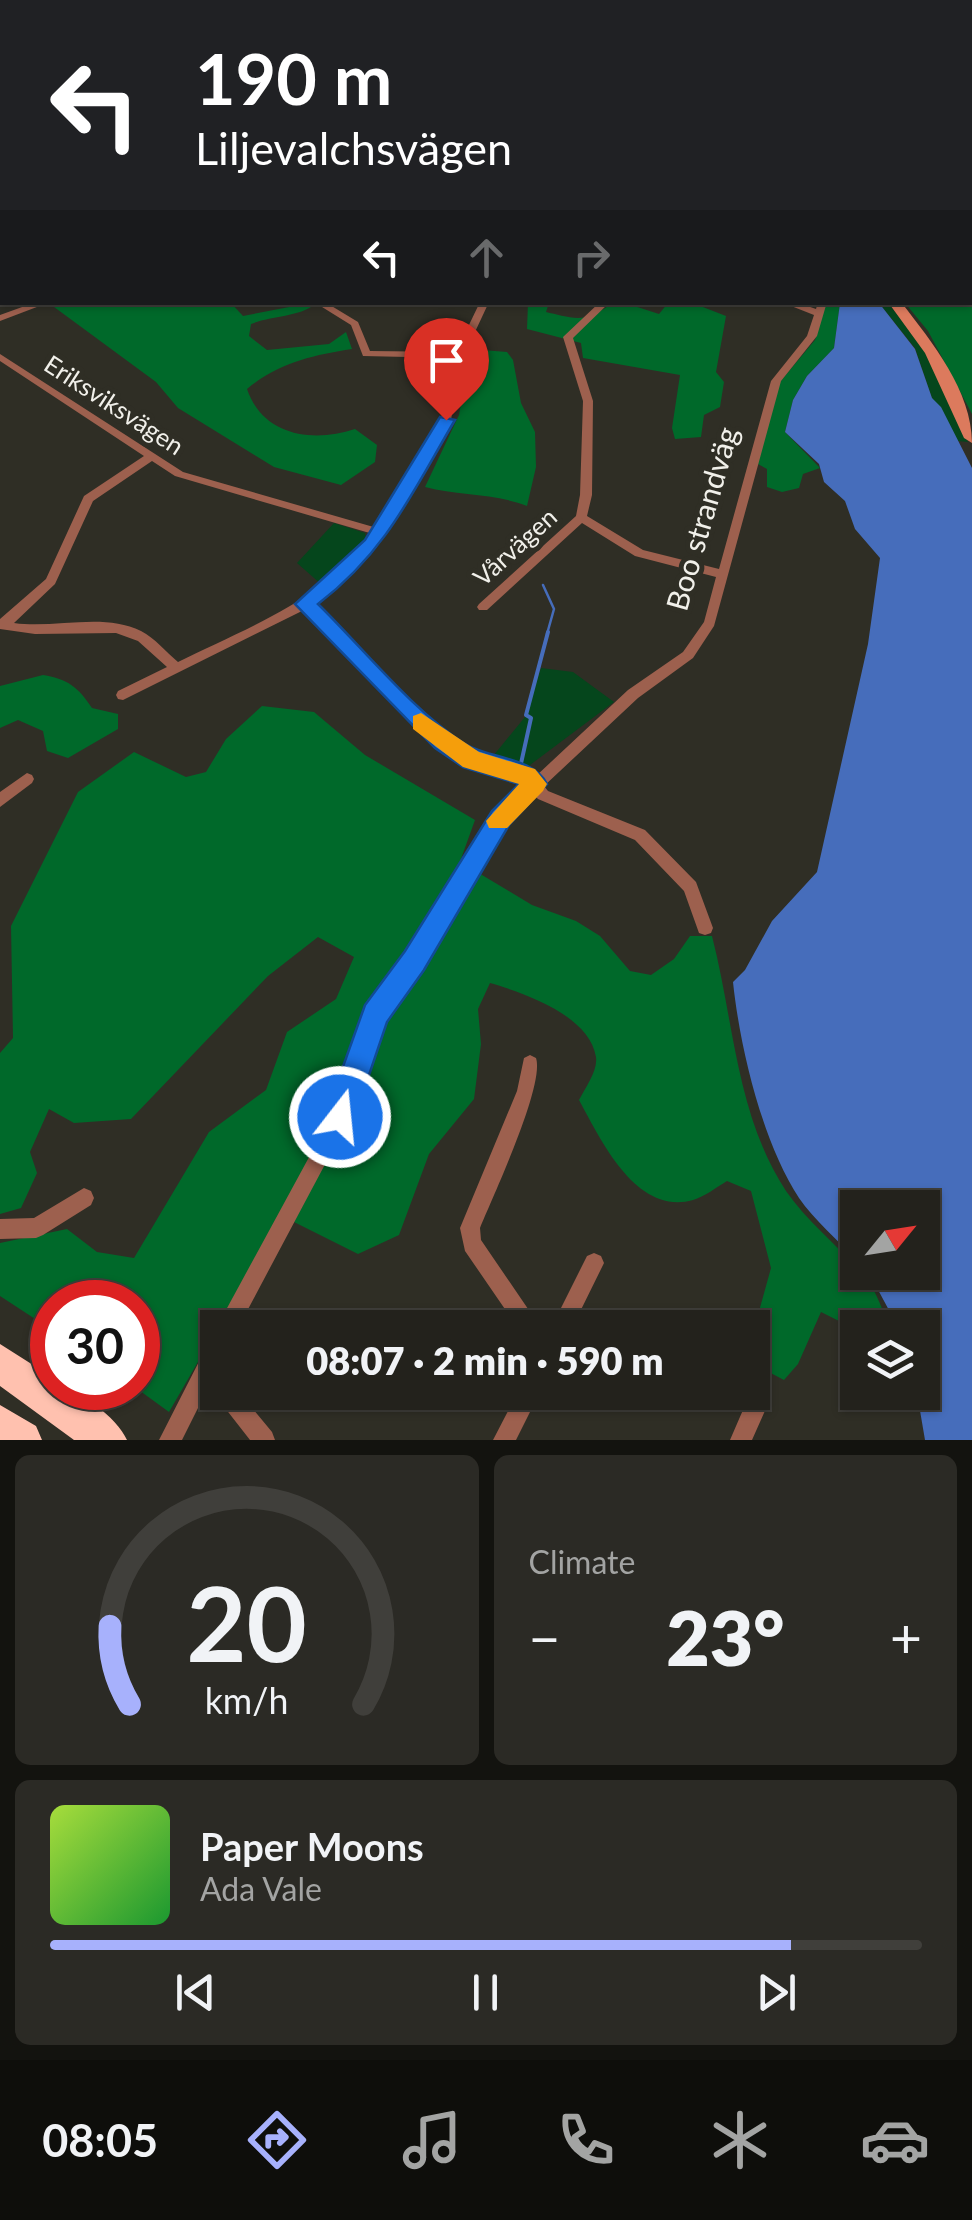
<!DOCTYPE html>
<meta charset="utf-8">
<style>
body{margin:0;font-family:Lato,sans-serif;background:#2b2a25;color:#f1f3f6;height:100vh;display:flex;flex-direction:column;font-size:38px;white-space:nowrap}
*{box-sizing:border-box;margin:0}
p{font-size:32px;color:#a3a4a3}
.icon{flex:none;width:55px;height:55px;fill:none;stroke:currentColor;stroke-width:2;stroke-linecap:round;stroke-linejoin:round}
.map{position:relative;height:1440px;overflow:hidden}
.sheet{display:flex;flex-direction:column;gap:15px;padding:15px;background:#13130f;flex:1}
.sheet>*{flex:none}
.guide{position:absolute;left:0px;top:0px;width:972px;height:305px;box-shadow:0 2px 8px #0004,0 0 0 2px #403f3b;background:#202124;color:#fff;overflow:hidden}
.needle{width:65px;rotate:60deg}
.buttons{position:absolute;left:840px;top:1190px;display:grid;gap:20px}
.buttons a{display:grid;place-items:center;width:100px;height:100px;border-radius:0px;background:#23221c;box-shadow:0 2px 8px #0004,0 0 0 2px #403f3b;font-size:50px}
.speed{position:absolute;left:30px;top:1280px;display:flex;gap:20px;font-size:50px;font-weight:700;text-align:center}
.speed>*{display:grid;place-content:center;width:130px;height:130px;border-radius:50%;background:#23221c;box-shadow:0 2px 8px #0004,0 0 0 2px #403f3b;line-height:1}
.speed .limit{border:15px solid #d22;background:#fff;color:#111}
.pin{position:absolute;display:grid;place-items:center;width:85px;height:85px;color:#fff;margin:-102px -42px;border-radius:50% 50% 50% 0;rotate:-45deg;box-shadow:0 0 10px #0007}
.pin .icon{rotate:45deg}
.me{position:absolute;width:110px;margin:-55px;rotate:16deg;stroke-linejoin:round;filter:drop-shadow(0 0 8px #0008)}
.turn{display:flex;align-items:center;gap:35px;height:210px;padding:0 30px;font-size:45px}
.turn .icon{width:130px;height:130px;stroke-width:2.5}
.turn b{display:block;font-size:70px;line-height:85px}
.lanes{display:flex;align-items:center;height:95px;padding:0 30px;background:#0003;justify-content:center;gap:50px;direction:ltr}
.lanes .off{opacity:.35}
.big{font-size:75px;font-weight:800;line-height:1.1}
.sheet .tile{flex:1;display:flex;flex-direction:column;justify-content:center;gap:15px;min-width:0;padding:0 35px;border-radius:15px;background:#2b2a25}
.sheet .dial{align-items:center;gap:0}
.dial svg{height:260px;overflow:visible;fill:none;stroke:#403f3b;stroke-width:7;stroke-linecap:round;text-anchor:middle}
.dial text{fill:#f1f3f6;stroke:none}
.song{display:flex;align-items:center;gap:30px}
.cover{width:120px;height:120px;border-radius:15px;background:linear-gradient(135deg,hsl(80 70% 55%),hsl(130 70% 35%))}
.played{height:10px;border-radius:5px;background:linear-gradient(90deg,#a7b1fc 85%,#403f3b 85%)}
.keys{display:flex;justify-content:space-around;direction:ltr}
.heat{display:flex;justify-content:space-between;align-items:center;font-size:55px;direction:ltr}
.sheet .tiles{flex:1;display:grid;gap:15px;grid-template-columns:1fr 1fr}
.tile:last-child{grid-column:span 2}
.trip{position:absolute;left:200px;top:1310px;width:570px;height:100px;border-radius:0px;background:#23221c;box-shadow:0 2px 8px #0004,0 0 0 2px #403f3b;font-weight:800;line-height:100px;text-align:center}
.menu{display:flex;height:160px;justify-content:space-around;align-items:center;background:#0e0e0b;color:#a3a4a3}
.menu .icon{width:70px;height:70px}
.menu .on{color:#a7b1fc}
.menu b{font-size:45px;color:#f1f3f6}
.map>svg:first-child{display:block}
.green{fill:#05461c}
.forest{fill:#00692a}
.water{fill:#466dbb}
.lines{fill:none;stroke-linecap:round;stroke-linejoin:round}
.stream-far1{stroke:#466dbb;stroke-width:2.5}
.stream{stroke:#466dbb;stroke-width:4}
.street{fill:#9d604e;fill-rule:evenodd}
.secondary{fill:#dc7a5d;fill-rule:evenodd}
.highway{fill:#ffc1af;fill-rule:evenodd}
.route{fill:#1a73e8;stroke:#114b97;stroke-width:2.5}
.slow{fill:#f59e0b}
.labels{text-anchor:middle;stroke-width:10;stroke-linejoin:round;paint-order:stroke}
.far-street-label{font-size:25px;fill:#f1f0ea;stroke:#2f2e25}
.street-label{font-size:30px;fill:#f1f0ea;stroke:#2f2e25}
</style>
<div class="map">
<svg width="972" height="1440" viewBox="0 0 972 1440">
<rect width="100%" height="100%" fill="#2f2e25"/>
<path class="green" d="M879,303H888L927,352L968,442L958,441L932,398L915,348Z
M334,523L365,533L366,539L322,585L297,563Z
M541,668L573,672L614,702L530,765L520,768L489,761L525,717Z"/>
<path class="forest" d="M970,278L972,280V414L928,331L905,303L970,302Z
M97,302L231,303L243,316L310,303L314,305C298,317 270,316 251,324L249,336L267,350L329,344L346,332L352,349C313,355 278,363 247,389C263,436 313,443 355,429L377,445L375,462L341,485L274,467L178,408L156,382L50,304L80,303L91,307Z
M622,302L659,314L668,303L690,302L726,316L716,372L724,382L720,407L704,415L701,437L675,439L672,428L680,375L583,358L581,343L527,329L528,303H549L546,312C560,315 576,321 590,316C603,312 607,303 622,302Z
M826,303H840L834,348L807,376L793,400L785,432L820,468L803,474L799,488L782,492L767,487V469L756,463L779,383L815,340Z
M470,349L507,352L513,360L521,403L535,432L536,467L527,506C494,493 459,496 425,487L459,415Z
M43,675C68,679 78,687 92,708L118,714V729L68,758L47,751L43,731L18,720L0,728V686Z
M262,706L314,712L365,755L475,820L453,881L412,959L370,1013L334,1117L305,1177L169,1412L136,1388L138,1302H52V1330L0,1296V1243L67,1229L97,1252L134,1258L209,1132L266,1090L287,1032L336,999L354,957L318,937L268,976L131,1119L74,1123L49,1109L30,1152L37,1173L21,1208L0,1214V1053L13,1038L11,926L78,792L134,752L186,777L206,772L226,739Z
M472,869L532,905L576,921L600,936L630,971L651,975L674,959L690,936H712C734,1021 736,1115 786,1191C808,1223 844,1251 867,1279C877,1293 883,1312 890,1327L858,1328L857,1341L849,1326L821,1312L798,1364L784,1380L759,1367L753,1333L771,1268L751,1191L727,1181C717,1187 704,1197 693,1200C636,1216 601,1140 579,1100C585,1088 598,1071 596,1057C589,1015 524,993 490,983L478,1009L481,1044L474,1099L429,1154L399,1235L358,1254L294,1222L349,1116L382,1018Z"/>
<path class="water" d="M840,303H879L915,349L932,398L941,407L972,468V1440H925L917,1393L922,1392V1328L898,1327L869,1273L922,1272V1208H858L857,1261C839,1241 814,1220 799,1198C762,1141 740,1048 733,982L745,970L772,921L817,872L868,644L880,558L855,529L845,501L824,482L819,464L785,432L793,400L807,376L834,348Z"/>
<g class="lines">
<path class="stream-far1" d="M543,585L554,609L547,634"/>
<path class="stream" d="M520,768L531,718L526,715L548,632"/>
<path class="street" d="M0,0H61L0,4Z
M36,302H50L0,321V315Z
M314,302H325L358,322L370,351L456,352L480,302H489L460,364L451,420L442,441L376,548L341,583L313,604L448,737L492,762L527,770L536,776L628,690L683,652L704,622L716,577L635,556L582,523L487,610H479L477,607L479,604L576,516L580,495L583,401L563,337L600,302H610L573,338L593,401L592,495L587,516L643,550L719,569L771,381L807,336L814,315L781,302H796L816,309L818,302H827L817,336L781,381L714,626L693,658L638,698L544,786L548,791L645,830L696,882L713,928L711,933L705,935L699,933L684,891L635,840L538,799L534,795L505,822L421,965L382,1019L347,1123L238,1328H218V1330L217,1328L220,1321L333,1113L369,1009L409,955L495,814L526,785L522,781L484,771L438,745L304,610L123,700L118,699L116,695L118,691L167,667L138,641L116,633L35,634L0,629V619L46,579L84,496L144,456L0,361V354L183,472L377,528L432,441L441,420L450,364L453,358L363,356L351,325ZM152,461L175,476L373,534C335,595 240,631 178,662C166,652 155,638 141,631C103,612 55,629 14,623L55,584L93,501Z
M27,773L32,775L34,779L32,783L0,807V792Z
M530,1055L536,1058C545,1085 493,1196 480,1228L481,1240L541,1328H518L465,1251L460,1228L517,1091L524,1058Z
M84,1188L91,1191L94,1198L91,1205L43,1235L36,1238L0,1239V1219L34,1218Z
M594,1253L601,1256L604,1263L572,1328H551L587,1256Z
M218,1335V1368L182,1440H159L211,1338Z
M218,1385V1392H239L272,1432L275,1440H250L218,1399L214,1392Z
M518,1392H540L516,1440H493Z
M757,1393L765,1396L768,1404L752,1440H730L749,1396Z"/>
<path class="secondary" d="M0,67H2V73H0Z
M970,113H972V119H970Z
M888,302H901C932,342 972,391 972,443L964,438L925,353Z"/>
<path class="highway" d="M0,1344L52,1377V1388C78,1388 117,1417 127,1440H74L0,1386Z
M0,1405L36,1426L42,1440H0Z"/>
</g>
<path class="route" d="M440,417L455,420C412,493 386,552 318,604C363,648 413,711 465,744C490,759 533,757 547,784L509,825L424,970L387,1022L351,1128L340,1132L330,1128L325,1117L365,1005L405,951L492,811L519,784L463,767L435,748L295,604L365,540Z"/>
<path class="slow" d="M421,713L479,752L535,769L547,784L543,791L507,828H489L486,821L519,784L463,767L413,729V716Z"/>
<g class="labels">
<g class="far-street-label">
<text transform="translate(114 405) rotate(33)" y="9">Eriksviksvägen</text>
<text transform="translate(515 547) rotate(-42)" y="9">Vårvägen</text>
</g>
<g class="street-label">
<text transform="translate(703 519) rotate(-74)" y="10">Boo strandväg</text>
</g>
</g>
</svg>
<div class="buttons">
<a><svg class="needle" viewBox="-14 -14 28 28"><path d="M0-13l5 13h-10z" fill="#e53935"/><path d="M0 13l5-13h-10z" fill="#a3a4a3"/></svg></a>
<a><svg class="icon" aria-label="layers" viewBox="0 0 24 24"><path d="M12 4l9 5-9 5-9-5zM3 14l9 5 9-5"/></svg></a>
</div>
<div class="speed"><div class="limit">30</div></div>
<div class="pin" style="left:446px;top:420px;background:#d93025"><svg class="icon" aria-label="arrive" viewBox="0 0 24 24"><path d="M6 21V4h12l-3 4 3 4H6"/></svg></div>
<svg class="me" style="left:340px;top:1117px" viewBox="-20 -20 40 40"><circle r="17" fill="#1a73e8" stroke="#fff" stroke-width="3"/><path d="M0-11L8 9 0 5-8 9z" fill="#fff"/></svg>
<div class="trip">08:07 · 2 min · 590 m</div>
<div class="guide">
<div class="turn"><svg class="icon" aria-label="left" viewBox="0 0 24 24"><path d="M17 20v-9H6M10 6l-5 5 5 5"/></svg><div><b>190 m</b>Liljevalchsvägen</div></div>
<div class="lanes"><svg class="icon" aria-label="left" viewBox="0 0 24 24"><path d="M17 20v-9H6M10 6l-5 5 5 5"/></svg><svg class="icon off" aria-label="ahead" viewBox="0 0 24 24"><path d="M12 20V5M6 11l6-6 6 6"/></svg><svg class="icon off" aria-label="right" viewBox="0 0 24 24"><path d="M7 20v-9h11M14 6l5 5-5 5"/></svg></div>
</div>
</div>
<section class="sheet">
<div class="tiles">
<div class="tile dial"><svg viewBox="0 0 100 80">
<path d="M14 69A42 42 0 1 1 86 69"/>
<path d="M14 69A42 42 0 0 1 8 45" stroke="#a7b1fc"/>
<text x="50" y="56" font-size="32" font-weight="700">20</text>
<text x="50" y="72" font-size="11">km/h</text>
</svg></div>
<div class="tile"><p>Climate</p>
<div class="heat"><a>−</a><b class="big">23°</b><a>+</a></div>
</div>
<div class="tile">
<div class="song"><i class="cover"></i><div><b>Paper Moons</b><p>Ada Vale</p></div></div>
<div class="played"></div>
<div class="keys"><svg class="icon" aria-label="previous" viewBox="0 0 24 24"><path d="M18 5L8 12l10 7zM5 5v14"/></svg><svg class="icon" aria-label="pause" viewBox="0 0 24 24"><path d="M8 5v14M16 5v14"/></svg><svg class="icon" aria-label="next" viewBox="0 0 24 24"><path d="M6 5l10 7-10 7zM19 5v14"/></svg></div>
</div>
</div>
</section>
<nav class="menu">
<b>08:05</b>
<svg class="icon on" aria-label="directions" viewBox="0 0 24 24"><path d="M12 3l9 9-9 9-9-9zM9 14v-3h6M13 9l2 2-2 2"/></svg>
<svg class="icon" aria-label="music" viewBox="0 0 24 24"><path d="M9 18V5l10-2v13"/><circle cx="6" cy="18" r="3"/><circle cx="16" cy="16" r="3"/></svg>
<svg class="icon" aria-label="phone" viewBox="0 0 24 24"><path d="M5 4h4l2 5-3 2q2 4 5 5l2-3 5 2v4C11 20 4 13 5 4z"/></svg>
<svg class="icon" aria-label="climate" viewBox="0 0 24 24"><path d="M12 3v18M4 7l16 10M4 17L20 7"/></svg>
<svg class="icon" aria-label="car" viewBox="0 0 24 24"><path d="M5 17H2v-5l4-1 3-4h7l3 4 3 1v5h-3M9 17h6M6 11h13"/><circle cx="7" cy="17" r="2"/><circle cx="17" cy="17" r="2"/></svg>
</nav>
